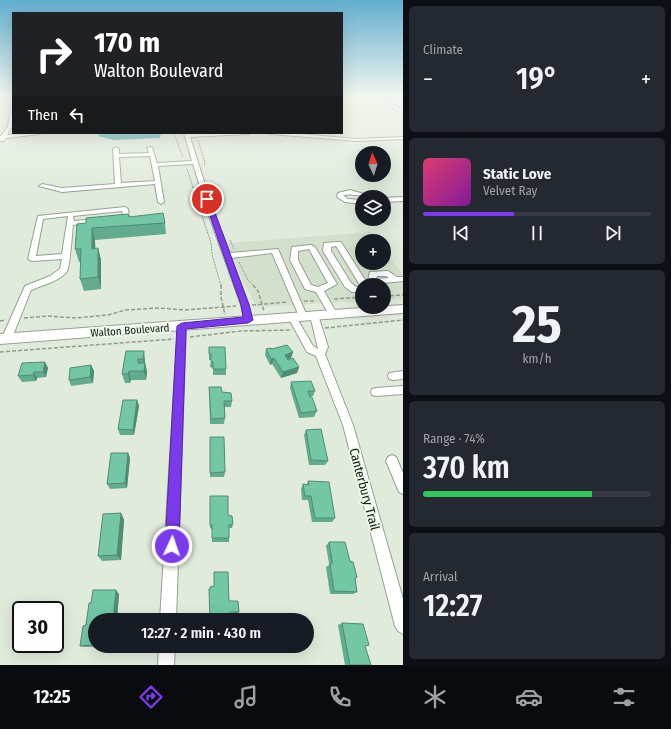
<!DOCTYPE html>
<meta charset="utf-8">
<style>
body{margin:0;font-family:"Fira Sans Condensed",sans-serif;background:#242831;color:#f1f3f6;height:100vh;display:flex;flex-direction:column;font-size:15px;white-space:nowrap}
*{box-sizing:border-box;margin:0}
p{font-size:13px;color:#9ea1a6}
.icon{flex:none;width:22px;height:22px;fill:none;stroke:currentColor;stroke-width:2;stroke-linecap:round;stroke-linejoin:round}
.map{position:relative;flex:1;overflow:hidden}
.drawer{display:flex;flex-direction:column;gap:6px;padding:6px;background:#0d0f14;width:268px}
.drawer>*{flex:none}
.banner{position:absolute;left:12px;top:12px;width:331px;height:122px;border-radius:0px;box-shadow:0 4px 16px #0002;background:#202124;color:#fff;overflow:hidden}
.needle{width:26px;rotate:356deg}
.tools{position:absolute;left:355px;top:146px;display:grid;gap:8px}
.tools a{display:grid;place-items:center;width:36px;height:36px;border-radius:50%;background:#171b24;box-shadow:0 4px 16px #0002;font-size:20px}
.speed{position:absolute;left:12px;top:601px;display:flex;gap:8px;font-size:20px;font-weight:700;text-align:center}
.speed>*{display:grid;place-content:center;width:52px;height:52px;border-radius:50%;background:#171b24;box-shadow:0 4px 16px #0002;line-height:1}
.speed .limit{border:2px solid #111;border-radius:6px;background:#fff;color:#111}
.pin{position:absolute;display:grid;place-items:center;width:34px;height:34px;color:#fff;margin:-17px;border:2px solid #fff;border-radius:50%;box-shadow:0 1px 4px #0007}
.me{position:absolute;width:44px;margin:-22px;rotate:3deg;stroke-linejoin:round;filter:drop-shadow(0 0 3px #0008)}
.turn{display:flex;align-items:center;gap:14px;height:84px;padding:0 16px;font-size:18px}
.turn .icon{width:52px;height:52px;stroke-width:2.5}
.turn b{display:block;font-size:28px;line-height:34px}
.then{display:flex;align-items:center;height:38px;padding:0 16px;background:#0003;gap:8px;font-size:15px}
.big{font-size:30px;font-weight:600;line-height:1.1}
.drawer .tile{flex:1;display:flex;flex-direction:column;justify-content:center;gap:6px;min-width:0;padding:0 14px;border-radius:6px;background:#242831}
.drawer .dial{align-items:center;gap:0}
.dial b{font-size:52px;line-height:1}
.song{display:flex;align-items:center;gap:12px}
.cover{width:48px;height:48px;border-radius:6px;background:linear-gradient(135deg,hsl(340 70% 55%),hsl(290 70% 35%))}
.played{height:4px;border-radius:2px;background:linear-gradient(90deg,#7c3aed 40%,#363941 40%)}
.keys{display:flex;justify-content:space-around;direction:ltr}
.heat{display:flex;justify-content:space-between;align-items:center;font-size:22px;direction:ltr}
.charge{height:6px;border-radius:3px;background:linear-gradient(90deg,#34c759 74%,#363941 0)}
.trip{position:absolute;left:88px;top:613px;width:226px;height:40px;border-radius:20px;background:#171b24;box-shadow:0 4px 16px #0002;font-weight:600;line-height:40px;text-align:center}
.tabs{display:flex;height:64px;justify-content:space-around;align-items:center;background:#090b0e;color:#9ea1a6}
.tabs .icon{width:28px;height:28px}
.tabs .active{color:#7c3aed}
.tabs b{font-size:18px;color:#f1f3f6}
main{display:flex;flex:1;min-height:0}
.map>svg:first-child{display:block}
.built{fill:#d3e1cc}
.water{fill:#3aa6a8}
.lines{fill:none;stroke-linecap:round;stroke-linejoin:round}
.minor-casing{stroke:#97a092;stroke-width:2}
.major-casing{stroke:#97a092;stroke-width:2}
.path-far1{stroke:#929a8f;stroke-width:1;stroke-dasharray:2 1;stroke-linecap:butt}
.path{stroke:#929a8f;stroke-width:1.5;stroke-dasharray:4 2;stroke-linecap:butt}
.minor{fill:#fff;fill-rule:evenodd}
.major{fill:#fff;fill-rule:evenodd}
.wall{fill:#63ab8e}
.shaded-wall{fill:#508b74}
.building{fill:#73c7a5;stroke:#508b74}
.route{fill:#7c3aed;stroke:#51269a}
.labels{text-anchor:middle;stroke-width:4;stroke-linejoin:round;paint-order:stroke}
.street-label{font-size:11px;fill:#161a15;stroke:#eef8e9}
.near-street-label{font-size:13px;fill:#161a15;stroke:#eef8e9}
</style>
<main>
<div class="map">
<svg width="403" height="665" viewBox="0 0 403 665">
<rect width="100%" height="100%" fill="#e1ebdc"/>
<path class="built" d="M371,232L378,241H362V263H384V249L403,274V299L384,300V285H362V301L257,307L243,282L227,243Z"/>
<path class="water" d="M100,133H161L160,138L113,140L98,136Z"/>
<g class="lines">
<g class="minor-casing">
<path id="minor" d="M376,96H381L403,111V114Z
M13,101V103L0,104V102Z
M13,108L12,126L7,135L40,133V134L6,138L4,141H0V136L2,135L8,126L11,109Z
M184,133H188L189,134L251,133L249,134L190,137L214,213L230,253L278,249L307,316L306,318L303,319L299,316L272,253L231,258L249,305L252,320L248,323L245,322L241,305L208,213L193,164L158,166L164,202L161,204L158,202L155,184L62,192L39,186L42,184L62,188L115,184L113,149L116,147L119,149V154L149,153L147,148L152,147L157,163L192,161ZM150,156L155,181L121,183L119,157Z
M268,133H288L357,139L403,137V139L357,141L270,134Z
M350,190L371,196L372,197C362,197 353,193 343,195L348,199L362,200V204L345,202L337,197L338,193Z
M403,197V201L384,202V198Z
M125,207L128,209L129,218C126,221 119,222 116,219L123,217L122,211L73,216L74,221L98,219L101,221L98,223L73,225C72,234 70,266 67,271C62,280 41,286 31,290L12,338L10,340H4L2,338L25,286L50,276L60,269L62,259L32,261L28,259L38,216ZM68,216L62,254L36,256L43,219Z
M338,242H341L365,280H368L370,272L388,271L397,277H403V281L362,285V292H352L345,287L323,251L324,243ZM336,246L360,285L361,286L356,287L351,283L331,251V247ZM377,276H386L389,278L376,279Z
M311,245L315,247L337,284L324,291L337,314L336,316H330L316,292L305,289L290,260L292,247ZM309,249L328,283L318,287L311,285L298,260V251Z
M314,312L318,315L328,347L325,354L353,425L403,599V634L398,631L395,626L343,425L316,356L307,352L288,317L289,315H295L313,346L318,349L310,315Z
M182,323L186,326L176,620H160L178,326Z
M403,371V379L393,380L389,379L388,376L389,373Z
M403,386V394L376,396L372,395L371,392L372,389L376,388Z
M392,455L396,457L403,473V494L399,492L386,461L388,457Z
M159,646H175L174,665H158Z"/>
</g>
<g class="major-casing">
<path id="major" d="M403,305V313L0,344V334Z"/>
</g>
<path class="path-far1" d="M174,133L183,157
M198,140L205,163L204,166
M187,169L211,243L212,254L221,286
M230,240L234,249
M239,262L248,280L254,286"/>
<path class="path" d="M221,285V297L225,315
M253,285L258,291L264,311
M384,296L403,295
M334,299L362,297
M304,301H316
M252,305L288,302
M24,318L48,316L75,318L108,315L126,310L159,308L185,310L236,306
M0,321L6,320
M325,328L403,320
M190,337L241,331L292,330
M0,352L174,339"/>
<use href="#minor" class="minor"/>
<use href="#major" class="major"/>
</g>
<path class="wall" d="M129,217L165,223L166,234L95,240V249L98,248L101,260V289L84,291L80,279L81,261L79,262L75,249L77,224Z
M209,347L226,369V375H213V368L210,367L211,360H209Z
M266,349H272L293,352L291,358L288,359L299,367L297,373L281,378L272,364L270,365L265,355Z
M126,351L145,360V363L147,372L146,380H131L130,383H125L122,374Z
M45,362L48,368L46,377L37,378L36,381L22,382L18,376Z
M91,365L94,371L93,383L71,386L69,380Z
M291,382L315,391L313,396L309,397L317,411L314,417L299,418L290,388Z
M209,387L222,392L232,401L231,407H224L225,418L224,424H210Z
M137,400L139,406L134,435H120L118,429Z
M306,430L328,461L325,465H309L304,435Z
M210,437L225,472L224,477H210Z
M128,453L130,458L127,488L110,489L107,484Z
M308,481L335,518L332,522H312L308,500H302L301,489L303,484H307Z
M210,496L228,515L233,524L232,528H229V542H212V529L210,528Z
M121,513L124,520L121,560L102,561L98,556Z
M329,542L357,577L355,579L357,592L353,594H330L326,567L329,565V563L326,546Z
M214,572L229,601L239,612L237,614L230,613V620H210L209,589H210L214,586Z
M119,594L117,620H95V646H114L85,647L80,646L91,603Z
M342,623L369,645L365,646L371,665H345L338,625Z"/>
<path class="shaded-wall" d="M92,228L95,240L96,261L92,249Z
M98,248L101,260V289L98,277Z
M144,351L145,360L144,368L143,359Z
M293,352L291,358L283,361L285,355Z
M274,358L272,364L270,365L271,359Z
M45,362L48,368L46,377L43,372Z
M145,363L147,372L146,380L144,371Z
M91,365L94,371L93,383L90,377Z
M299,367L297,373L281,378L283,372Z
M129,371L131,380L130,383L128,374Z
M34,372L37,378L36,381L33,375Z
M137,400L139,406L134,435L133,430Z
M128,453L130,458L127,488L125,483Z
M121,513L124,520L121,560L117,555Z
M116,590L119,594L117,620H113Z"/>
<path class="building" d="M163,213L165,223L92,228V249L98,248V277L80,279L81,249H75L77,224L86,223V218L128,214L129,217Z
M287,345L293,352L285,355L288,360L293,358L299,367L283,372L274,358L271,359L266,349L271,348L272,349Z
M209,347H225L226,369H213V362L211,361V354H209Z
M126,351H144L143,359H138V363H145L144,371H129L128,374H122Z
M45,362L43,372H34L33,375L18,376L22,363Z
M91,365L90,377L69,380L70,368Z
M311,381L315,391H308L310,397H312L317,411L301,413L291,382Z
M209,387H221L222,392L231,393L232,401H224L225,418L211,419Z
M123,400H137L133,430L118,429Z
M321,429L328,461L311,460L306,430Z
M210,437H224L225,472L210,473Z
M111,453H128L125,483L107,484Z
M308,481L329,482L335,518H315L311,496H305L303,484L309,485Z
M210,496H228V515L232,516L233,524L229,525V538H212V525H210Z
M121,513L117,555L98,556L103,514Z
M329,542H345L350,561L353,562L357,577L355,578L357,592L334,591L330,564H332V560Z
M214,572H228L229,601H238L239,612H230V620H210L209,589H210V587L214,586Z
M93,590H116L113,620H95V645L80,646L83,626L86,625L89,603H91Z
M342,623L363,624L369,645L365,646L371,665H350Z"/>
<linearGradient id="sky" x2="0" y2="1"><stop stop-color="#62aece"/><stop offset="0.51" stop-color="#f2f6ef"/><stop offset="1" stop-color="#f2f6ef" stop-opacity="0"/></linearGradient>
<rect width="403" height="190" fill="url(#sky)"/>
<path class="route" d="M204,198L210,199L249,305L253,320L248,323L186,329L179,546L177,551L172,553L167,551L165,546L177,326L182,323L243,317L241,305L204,199Z"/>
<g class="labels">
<g class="street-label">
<text transform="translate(130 330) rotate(-4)" y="4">Walton Boulevard</text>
</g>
<g class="near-street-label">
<text transform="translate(365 489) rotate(75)" y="5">Canterbury Trail</text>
</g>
</g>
</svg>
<div class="tools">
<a><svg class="needle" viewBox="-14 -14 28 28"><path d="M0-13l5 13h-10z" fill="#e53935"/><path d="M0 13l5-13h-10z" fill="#9ea1a6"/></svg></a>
<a><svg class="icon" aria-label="layers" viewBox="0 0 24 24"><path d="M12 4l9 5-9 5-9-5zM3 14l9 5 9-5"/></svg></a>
<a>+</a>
<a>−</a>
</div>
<div class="speed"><div class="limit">30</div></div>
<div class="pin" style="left:207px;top:199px;background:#d93025"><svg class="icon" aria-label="arrive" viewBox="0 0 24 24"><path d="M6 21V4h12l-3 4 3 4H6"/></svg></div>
<svg class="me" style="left:172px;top:546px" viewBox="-20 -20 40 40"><circle r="17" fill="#7c3aed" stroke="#fff" stroke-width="3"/><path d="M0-11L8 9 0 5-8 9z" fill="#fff"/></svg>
<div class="trip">12:27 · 2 min · 430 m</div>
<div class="banner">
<div class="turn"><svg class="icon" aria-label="right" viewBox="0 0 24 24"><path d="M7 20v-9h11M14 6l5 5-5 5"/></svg><div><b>170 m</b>Walton Boulevard</div></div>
<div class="then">Then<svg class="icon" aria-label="left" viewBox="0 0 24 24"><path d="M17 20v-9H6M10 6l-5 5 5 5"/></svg></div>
</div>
</div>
<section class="drawer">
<div class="tile"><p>Climate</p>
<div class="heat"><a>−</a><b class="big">19°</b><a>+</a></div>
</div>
<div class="tile">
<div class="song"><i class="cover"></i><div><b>Static Love</b><p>Velvet Ray</p></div></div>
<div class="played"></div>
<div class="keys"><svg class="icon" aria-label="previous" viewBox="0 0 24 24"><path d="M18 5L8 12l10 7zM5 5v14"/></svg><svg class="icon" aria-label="pause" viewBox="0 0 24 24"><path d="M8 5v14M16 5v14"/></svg><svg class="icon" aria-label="next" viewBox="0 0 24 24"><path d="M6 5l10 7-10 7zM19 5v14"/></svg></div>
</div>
<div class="tile dial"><b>25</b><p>km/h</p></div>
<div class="tile"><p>Range · 74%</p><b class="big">370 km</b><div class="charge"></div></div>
<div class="tile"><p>Arrival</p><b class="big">12:27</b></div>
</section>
</main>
<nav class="tabs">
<b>12:25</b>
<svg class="icon active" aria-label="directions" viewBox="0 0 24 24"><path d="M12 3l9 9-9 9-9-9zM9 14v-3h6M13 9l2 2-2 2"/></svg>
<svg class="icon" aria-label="music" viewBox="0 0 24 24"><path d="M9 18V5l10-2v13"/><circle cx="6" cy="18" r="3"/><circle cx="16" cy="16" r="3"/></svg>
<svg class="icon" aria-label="phone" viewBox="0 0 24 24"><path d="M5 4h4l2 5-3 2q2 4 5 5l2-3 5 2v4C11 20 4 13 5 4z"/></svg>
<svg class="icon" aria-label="climate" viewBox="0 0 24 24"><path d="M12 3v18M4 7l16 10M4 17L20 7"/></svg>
<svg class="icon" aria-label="car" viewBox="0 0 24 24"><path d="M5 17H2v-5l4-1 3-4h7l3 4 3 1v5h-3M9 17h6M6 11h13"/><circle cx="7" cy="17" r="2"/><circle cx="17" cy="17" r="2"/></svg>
<svg class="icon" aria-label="filters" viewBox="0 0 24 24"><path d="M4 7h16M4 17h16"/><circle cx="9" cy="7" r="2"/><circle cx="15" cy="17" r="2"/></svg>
</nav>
